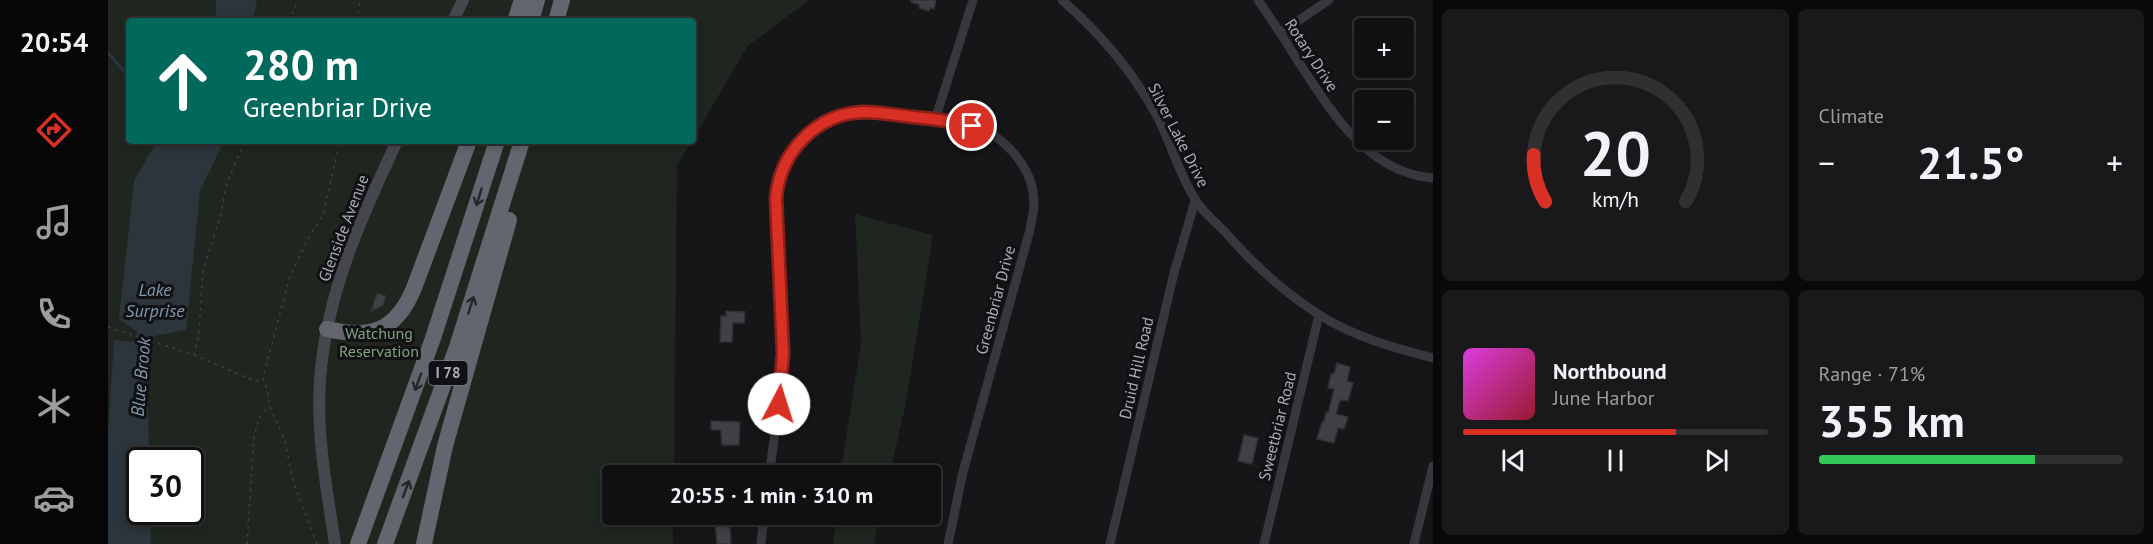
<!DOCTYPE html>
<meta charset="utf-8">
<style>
body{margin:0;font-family:"PT Sans",sans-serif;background:#19191b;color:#f1f3f6;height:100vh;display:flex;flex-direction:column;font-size:22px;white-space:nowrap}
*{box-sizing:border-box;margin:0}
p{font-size:20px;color:#9c9d9f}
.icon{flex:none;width:33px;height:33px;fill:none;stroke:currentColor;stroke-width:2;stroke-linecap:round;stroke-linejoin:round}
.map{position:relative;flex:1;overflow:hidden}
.details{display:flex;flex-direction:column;gap:9px;padding:9px;background:#09090a;width:720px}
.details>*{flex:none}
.hud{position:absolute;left:18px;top:18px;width:570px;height:126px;border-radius:6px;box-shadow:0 3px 9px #0003,0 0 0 2px #303032;background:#00695c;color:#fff;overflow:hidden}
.controls{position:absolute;left:1246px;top:18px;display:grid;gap:12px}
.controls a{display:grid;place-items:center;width:60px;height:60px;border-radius:6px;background:#101012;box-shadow:0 3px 9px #0003,0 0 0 2px #303032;font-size:30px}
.speed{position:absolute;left:18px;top:447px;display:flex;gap:12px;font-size:30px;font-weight:700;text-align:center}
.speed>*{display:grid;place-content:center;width:78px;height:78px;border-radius:50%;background:#101012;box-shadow:0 3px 9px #0003,0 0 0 2px #303032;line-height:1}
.speed .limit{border:3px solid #111;border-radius:9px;background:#fff;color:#111}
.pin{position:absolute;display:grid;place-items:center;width:51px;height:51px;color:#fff;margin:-26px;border:3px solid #fff;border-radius:50%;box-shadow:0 2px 6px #0007}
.me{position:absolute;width:66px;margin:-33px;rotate:5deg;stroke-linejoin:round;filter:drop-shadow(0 0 4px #0008)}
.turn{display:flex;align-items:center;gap:21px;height:126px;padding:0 18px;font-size:27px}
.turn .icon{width:78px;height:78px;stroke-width:2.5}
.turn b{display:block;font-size:42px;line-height:51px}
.big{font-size:45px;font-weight:600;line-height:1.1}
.details .card{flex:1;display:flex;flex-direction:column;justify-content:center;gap:9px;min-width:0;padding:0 21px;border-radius:9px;background:#19191b}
.details .dial{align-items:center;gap:0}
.dial svg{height:156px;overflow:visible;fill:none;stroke:#303032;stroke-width:7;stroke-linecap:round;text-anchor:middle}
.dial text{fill:#f1f3f6;stroke:none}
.song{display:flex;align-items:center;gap:18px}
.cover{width:72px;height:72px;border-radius:9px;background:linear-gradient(135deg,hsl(300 70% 55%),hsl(350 70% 35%))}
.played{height:6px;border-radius:3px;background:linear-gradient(90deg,#d93025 70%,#303032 70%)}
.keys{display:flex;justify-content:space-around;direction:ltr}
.heat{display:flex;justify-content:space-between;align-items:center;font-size:33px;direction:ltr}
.charge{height:9px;border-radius:4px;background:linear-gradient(90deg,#34c759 71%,#303032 0)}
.details .tiles{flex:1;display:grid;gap:9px;grid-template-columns:repeat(2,1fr)}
.trip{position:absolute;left:494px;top:465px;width:339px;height:60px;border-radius:6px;background:#101012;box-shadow:0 3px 9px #0003,0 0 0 2px #303032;font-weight:600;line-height:60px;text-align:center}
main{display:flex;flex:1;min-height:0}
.tabs{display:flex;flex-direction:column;width:108px;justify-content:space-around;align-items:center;background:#060607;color:#9c9d9f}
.tabs .icon{width:42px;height:42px}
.tabs .selected{color:#d93025}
.tabs b{font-size:27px;color:#f1f3f6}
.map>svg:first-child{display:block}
.green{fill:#1e261f;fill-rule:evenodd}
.water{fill:#2c353c}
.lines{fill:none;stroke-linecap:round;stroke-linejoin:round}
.stream{stroke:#2c353c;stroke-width:3}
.building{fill:#404145;stroke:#303034;stroke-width:1.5}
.path{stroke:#3d3f44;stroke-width:1.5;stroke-dasharray:3 4.5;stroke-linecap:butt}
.street{stroke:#37383d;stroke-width:9}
.secondary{stroke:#45474d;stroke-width:12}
.highway{stroke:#63666e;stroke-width:16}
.oneway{stroke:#26262a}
.route-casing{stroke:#8d1f18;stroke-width:15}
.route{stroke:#d93025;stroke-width:10}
.labels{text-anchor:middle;stroke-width:6;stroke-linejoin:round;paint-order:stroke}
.shield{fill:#111113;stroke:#7b7e86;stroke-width:1.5}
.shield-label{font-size:15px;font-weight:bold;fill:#a8adb8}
.street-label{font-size:16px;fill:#a8adb8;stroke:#111113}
.park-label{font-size:16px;fill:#7fa381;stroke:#111113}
.water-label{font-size:18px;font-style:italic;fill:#7f9bb3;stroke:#111113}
</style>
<main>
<nav class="tabs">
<b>20:54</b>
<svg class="icon selected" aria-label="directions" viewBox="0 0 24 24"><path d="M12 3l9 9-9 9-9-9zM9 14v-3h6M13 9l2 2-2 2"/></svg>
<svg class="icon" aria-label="music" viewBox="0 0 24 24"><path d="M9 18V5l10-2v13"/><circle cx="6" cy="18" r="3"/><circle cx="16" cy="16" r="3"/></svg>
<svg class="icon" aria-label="phone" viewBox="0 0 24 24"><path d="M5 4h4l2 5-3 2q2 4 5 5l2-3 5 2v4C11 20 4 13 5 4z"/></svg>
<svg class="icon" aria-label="climate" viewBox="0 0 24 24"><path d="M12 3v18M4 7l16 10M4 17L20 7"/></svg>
<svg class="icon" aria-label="car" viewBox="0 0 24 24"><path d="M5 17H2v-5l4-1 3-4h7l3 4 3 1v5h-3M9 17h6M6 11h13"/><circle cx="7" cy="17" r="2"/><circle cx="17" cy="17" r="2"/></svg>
</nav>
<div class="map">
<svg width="1325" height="544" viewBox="0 0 1325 544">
<rect width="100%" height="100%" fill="#161618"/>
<path class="green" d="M0,0H701L639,47L585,139V21H21V141H584L569,165L566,475L504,476V514L565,515V544H0ZM32,460H82V512H32Z
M747,214L825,235L798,403L781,475H732L753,344Z
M728,515H772L766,544H725Z"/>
<path class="water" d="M108,0H149L145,21H108Z
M49,141H116L92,191L78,330L41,337L39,348L41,460H32V512H42L43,544H0V431L6,340L28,342L29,332L11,319L26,181Z"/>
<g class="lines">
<path class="stream" d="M0,53L16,71L21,92"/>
</g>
<path class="building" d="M803,0H828L826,9L822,8L821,11L811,8L812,5L803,2Z
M269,293L278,296L275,306L263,311Z
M618,311L637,312L636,323H625L624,342H612L613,316H618Z
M1229,363L1242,367L1239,381L1245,383L1240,401L1232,400L1228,414L1240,417L1236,429L1230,428L1226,443L1209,439L1214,422H1216L1218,412L1220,413L1224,398L1226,389L1220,388L1223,374H1226Z
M603,421L632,422L631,445H614L613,430H603Z
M1136,435L1150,438L1144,464L1130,461Z
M620,521V528H622L623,544H609L607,522Z"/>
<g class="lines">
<path class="path" d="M181,21L190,0
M249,21L252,0
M0,327L86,355L142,379L148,381L154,379
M86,355L91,333L95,269L112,218L119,182L137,141
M139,544L146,437L151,418L161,406
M209,544L185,481L177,441L161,405L160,392L155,378L182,276L201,237L215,215L232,141"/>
<path class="street" d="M954,0C992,33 1025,72 1049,116C1063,143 1071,174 1087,199C1094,212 1108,222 1118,233C1145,264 1176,292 1210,314C1244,336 1286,348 1325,358
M1150,0C1163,19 1176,38 1188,58C1221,108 1258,173 1325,178
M1172,33L1221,0
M827,120L865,0
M661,476L671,404L675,353L668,198C672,153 707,114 754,112C772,112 791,115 809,117C827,119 846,120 864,125C896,135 926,168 926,203C926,212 923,221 922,230L855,472L840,544
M653,544L656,514
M1002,544L1066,273L1087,201
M1156,544L1211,315
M1306,544L1325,466"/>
<path class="secondary" d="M345,21L355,0
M227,544C219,490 208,434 212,380C218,294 253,218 289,141"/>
<path class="highway" d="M407,21L414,0
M423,21L429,0
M448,21L454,0
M219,329C262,339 288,332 306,288L361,141
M250,544L325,338L389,141
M277,544L349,347L414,141
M316,544L337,446L401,220"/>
</g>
<defs><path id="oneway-shaft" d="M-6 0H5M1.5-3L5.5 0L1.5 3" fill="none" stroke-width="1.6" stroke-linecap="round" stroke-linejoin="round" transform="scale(1.5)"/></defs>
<g class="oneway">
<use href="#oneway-shaft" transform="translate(371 197) rotate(107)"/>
<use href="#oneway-shaft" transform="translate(363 305) rotate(-72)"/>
<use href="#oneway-shaft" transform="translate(310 382) rotate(110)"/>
<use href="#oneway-shaft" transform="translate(298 489) rotate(-70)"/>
</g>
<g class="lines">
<g class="route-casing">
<path id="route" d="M671,404L675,353L668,198C672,153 707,114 755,112C771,112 788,115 805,117C825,119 845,121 864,126"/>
</g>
<use href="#route" class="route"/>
</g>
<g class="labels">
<rect class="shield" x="320.5" y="361" width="39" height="24" rx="4.5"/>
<g class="shield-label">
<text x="340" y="378">I 78</text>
</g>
<g class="street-label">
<text transform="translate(1204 55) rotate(57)" y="6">Rotary Drive</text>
<text transform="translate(1071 135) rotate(63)" y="6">Silver Lake Drive</text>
<text transform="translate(235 228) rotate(-69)" y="6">Glenside Avenue</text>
<text transform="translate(887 300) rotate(-75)" y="6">Greenbriar Drive</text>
<text transform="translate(1028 368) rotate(-77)" y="6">Druid Hill Road</text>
<text transform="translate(1169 426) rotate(-76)" y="6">Sweetbriar Road</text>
</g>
<g class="park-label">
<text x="271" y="339">Watchung<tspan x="271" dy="18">Reservation</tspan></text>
</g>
<g class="water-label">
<text x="47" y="296">Lake<tspan x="47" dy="21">Surprise</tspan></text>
<text transform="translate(33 377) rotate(-85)" y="6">Blue Brook</text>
</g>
</g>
</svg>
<div class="controls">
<a>+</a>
<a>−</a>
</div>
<div class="speed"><div class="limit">30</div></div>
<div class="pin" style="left:864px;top:126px;background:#d93025"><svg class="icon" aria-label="arrive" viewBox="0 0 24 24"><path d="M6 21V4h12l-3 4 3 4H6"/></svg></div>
<svg class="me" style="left:671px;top:404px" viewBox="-20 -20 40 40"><circle r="19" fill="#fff"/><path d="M0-13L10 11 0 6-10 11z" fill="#d93025"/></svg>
<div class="trip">20:55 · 1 min · 310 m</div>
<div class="hud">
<div class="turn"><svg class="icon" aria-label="ahead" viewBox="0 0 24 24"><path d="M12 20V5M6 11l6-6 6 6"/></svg><div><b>280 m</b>Greenbriar Drive</div></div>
</div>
</div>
<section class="details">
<div class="tiles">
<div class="card dial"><svg viewBox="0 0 100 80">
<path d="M14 69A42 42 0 1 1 86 69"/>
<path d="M14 69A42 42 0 0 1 8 45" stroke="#d93025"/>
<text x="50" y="56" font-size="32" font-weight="700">20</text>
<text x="50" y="72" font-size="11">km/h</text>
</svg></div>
<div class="card"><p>Climate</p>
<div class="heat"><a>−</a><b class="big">21.5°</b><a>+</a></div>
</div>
<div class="card">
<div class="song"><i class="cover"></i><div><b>Northbound</b><p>June Harbor</p></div></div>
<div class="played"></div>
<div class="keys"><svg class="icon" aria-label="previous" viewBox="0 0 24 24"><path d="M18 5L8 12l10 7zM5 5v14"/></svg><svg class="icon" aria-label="pause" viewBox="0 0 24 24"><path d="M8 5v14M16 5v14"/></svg><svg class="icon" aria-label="next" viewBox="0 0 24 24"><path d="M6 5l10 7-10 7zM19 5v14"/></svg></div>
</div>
<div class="card"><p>Range · 71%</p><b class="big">355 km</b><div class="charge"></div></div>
</div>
</section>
</main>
